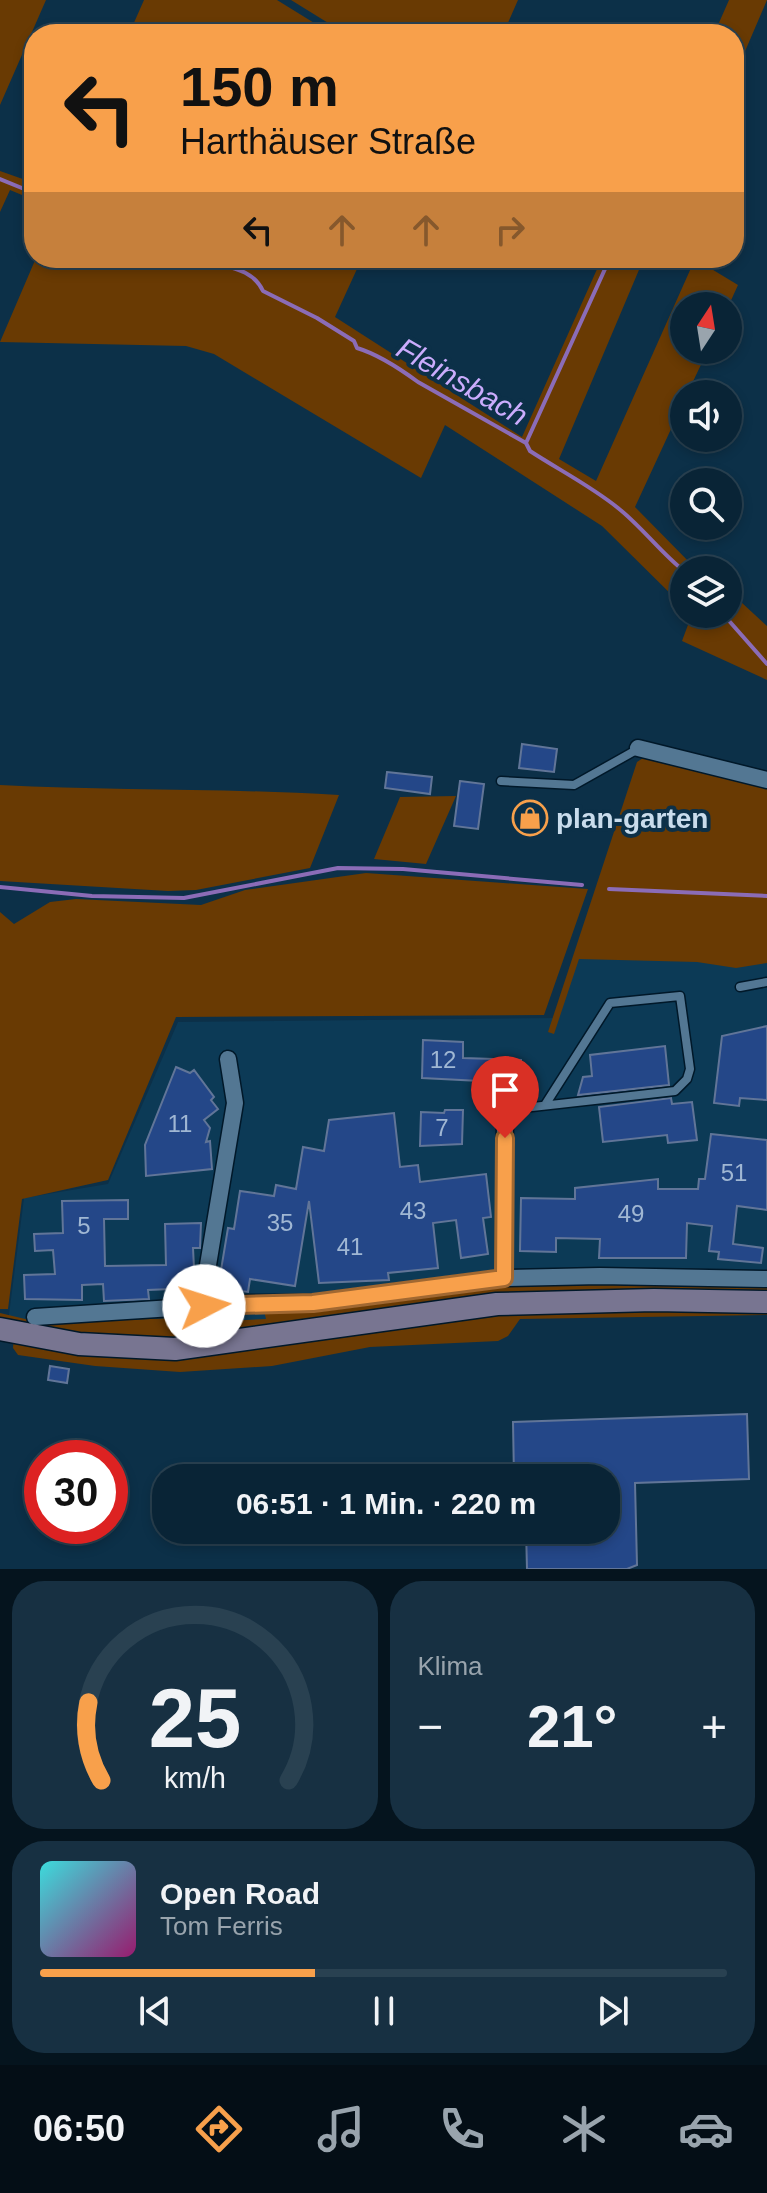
<!DOCTYPE html>
<html lang="de">
<meta charset="utf-8">
<style>
body{margin:0;font-family:Arial,sans-serif;background:#173042;color:#f1f3f6;height:100vh;display:flex;flex-direction:column;font-size:30px;white-space:nowrap}
*{box-sizing:border-box;margin:0}
p{font-size:26px;color:#99a4ad}
.icon{flex:none;width:44px;height:44px;fill:none;stroke:currentColor;stroke-width:2;stroke-linecap:round;stroke-linejoin:round}
.map{position:relative;height:1569px;overflow:hidden}
.panel{display:flex;flex-direction:column;gap:12px;padding:12px;background:#05141e;flex:1}
.panel>*{flex:none}
.banner{position:absolute;left:24px;top:24px;width:720px;height:244px;border-radius:32px;box-shadow:0 4px 12px #0003,0 0 0 2px #294151;background:#f8a04b;color:#111;overflow:hidden}
.needle{width:52px;rotate:12deg}
.controls{position:absolute;left:670px;top:292px;display:grid;gap:16px}
.controls a{display:grid;place-items:center;width:72px;height:72px;border-radius:50%;background:#092436;box-shadow:0 4px 12px #0003,0 0 0 2px #294151;font-size:40px}
.speed{position:absolute;left:24px;top:1440px;display:flex;gap:16px;font-size:40px;font-weight:700;text-align:center}
.speed>*{display:grid;place-content:center;width:104px;height:104px;border-radius:50%;background:#092436;box-shadow:0 4px 12px #0003,0 0 0 2px #294151;line-height:1}
.speed .limit{border:12px solid #d22;background:#fff;color:#111}
.pin{position:absolute;display:grid;place-items:center;width:68px;height:68px;color:#fff;margin:-82px -34px;border-radius:50% 50% 50% 0;rotate:-45deg;box-shadow:0 0 8px #0007}
.pin .icon{rotate:45deg}
.me{position:absolute;width:88px;margin:-44px;rotate:85deg;stroke-linejoin:round;filter:drop-shadow(0 0 6px #0008)}
.turn{display:flex;align-items:center;gap:28px;height:168px;padding:0 24px;font-size:36px}
.turn .icon{width:104px;height:104px;stroke-width:2.5}
.turn b{display:block;font-size:56px;line-height:68px}
.lanes{display:flex;align-items:center;height:76px;padding:0 24px;background:#0003;justify-content:center;gap:40px;direction:ltr}
.lanes .off{opacity:.35}
.big{font-size:60px;font-weight:700;line-height:1.1}
.panel .card{flex:1;display:flex;flex-direction:column;justify-content:center;gap:12px;min-width:0;padding:0 28px;border-radius:32px;background:#173042}
.panel .dial{align-items:center;gap:0}
.dial svg{height:208px;overflow:visible;fill:none;stroke:#294151;stroke-width:7;stroke-linecap:round;text-anchor:middle}
.dial text{fill:#f1f3f6;stroke:none}
.song{display:flex;align-items:center;gap:24px}
.cover{width:96px;height:96px;border-radius:12px;background:linear-gradient(135deg,hsl(180 70% 55%),hsl(320 70% 35%))}
.played{height:8px;border-radius:4px;background:linear-gradient(90deg,#f8a04b 40%,#294151 40%)}
.keys{display:flex;justify-content:space-around;direction:ltr}
.heat{display:flex;justify-content:space-between;align-items:center;font-size:44px;direction:ltr}
.panel .tiles{flex:1;display:grid;gap:12px;grid-template-columns:1fr 1fr}
.card:last-child{grid-column:span 2}
.trip{position:absolute;left:152px;top:1464px;width:468px;height:80px;border-radius:32px;background:#092436;box-shadow:0 4px 12px #0003,0 0 0 2px #294151;font-weight:700;line-height:80px;text-align:center}
.menu{display:flex;height:128px;justify-content:space-around;align-items:center;background:#040e16;color:#99a4ad}
.menu .icon{width:56px;height:56px}
.menu .active{color:#f8a04b}
.menu b{font-size:36px;color:#f1f3f6}
.map>svg:first-child{display:block}
.built{fill:#0c3a56}
.green{fill:#693a03}
.lines{fill:none;stroke-linecap:round;stroke-linejoin:round}
.stream{stroke:#8b6cb7;stroke-width:4}
.building{fill:#244788;stroke:#617598;stroke-width:2}
.lane-casing{stroke:#001829;stroke-width:11}
.street-casing{stroke:#001829;stroke-width:19}
.secondary-casing{stroke:#001829;stroke-width:25}
.lane{stroke:#537793;stroke-width:8}
.street{stroke:#537793;stroke-width:16}
.secondary{stroke:#787591;stroke-width:22}
.route-casing{stroke:#a16831;stroke-width:20}
.route{stroke:#f8a04b;stroke-width:14}
.labels{text-anchor:middle;stroke-width:8;stroke-linejoin:round;paint-order:stroke}
.number-label{font-size:24px;fill:#a0b7d3}
.poi-label{font-size:28px;font-weight:bold;fill:#c9dcec;stroke:#0c3048;text-anchor:start}
.water-label{font-size:30px;font-style:italic;fill:#cbacfd;stroke:#0c3048}
</style>
<div class="map">
<svg width="767" height="1569" viewBox="0 0 767 1569">
<rect width="100%" height="100%" fill="#0c3048"/>
<path class="built" d="M576,957L767,962V1302L654,1300L223,1345L7,1330L24,1198L108,1184L178,1022L556,1018Z"/>
<path class="green" d="M0,0H46L0,105Z
M144,0H277L332,34H129Z
M291,0H518L503,34H346Z
M729,0H767L734,77V34H714Z
M0,171L34,183V200L10,190L0,212Z
M36,258H239L253,265L257,258H362L335,317L522,437L602,258H644L559,459L596,481L695,259L738,285L728,307L684,306V350H708L687,394H684V401L635,507L697,570H684V607L602,526L445,425L421,478L214,354L186,346L0,342Z
M728,590L767,626V680L682,641L692,614H728Z
M646,756L767,783V963L736,968L697,962L579,959L554,1034L548,1032L637,762Z
M0,785C113,791 226,788 339,795L310,868L196,890L168,891L0,881Z
M456,796L426,864L374,859L400,797Z
M366,873L588,889L544,1015L176,1017L108,1180L22,1199L8,1309H0V912L14,924L50,902L76,899L201,905L245,890Z
M539,1283L767,1284V1291L634,1289L524,1293L220,1334L215,1330L221,1314L225,1321L266,1319L264,1311L298,1312Z
M767,1306V1315L520,1319L508,1336L498,1341L370,1347L272,1366L180,1372L95,1366L18,1355L13,1348L14,1335L86,1350L494,1311Z
M0,1313L42,1323L177,1318L186,1321L191,1328L185,1337C122,1341 61,1331 0,1318Z"/>
<g class="lines">
<path class="stream" d="M0,179L34,193
M199,258C221,268 251,265 263,291L317,318L354,341L357,348C377,354 399,368 418,382L526,443L530,451C559,470 591,486 618,508C642,527 661,553 684,571
M526,443L610,258
M723,614L767,664
M0,887L92,896L184,898L338,868L403,869L582,885
M609,889L767,896"/>
</g>
<path class="building" d="M522,744L557,749L554,772L519,768Z
M387,772L432,777L430,794L385,788Z
M460,781L484,784L478,829L454,826Z
M767,1026V1100L740,1098L739,1106L714,1103L722,1036Z
M423,1040L463,1042V1058L521,1060L520,1083L422,1078Z
M665,1046L669,1085L578,1095L583,1077L592,1076L590,1055Z
M176,1067L190,1073L194,1070L214,1097L211,1100L218,1109L204,1120L210,1128L206,1142L210,1141L212,1169L146,1176L145,1145Z
M671,1098L672,1104L692,1102L697,1140L668,1143L667,1135L603,1142L599,1107Z
M445,1110H463L462,1144L420,1146L421,1112L444,1113Z
M394,1113L400,1167L418,1165L420,1182L486,1174L491,1217L483,1218L488,1254L461,1258L456,1220L433,1223L438,1268L388,1273L389,1280L319,1283L309,1201L295,1286L250,1279L248,1292L218,1288L228,1228L234,1229L240,1191L274,1196L276,1185L296,1189L303,1147L324,1151L329,1120Z
M711,1134L767,1140V1210L737,1206L733,1244L763,1248L761,1263L718,1259L719,1252L709,1251L712,1226L687,1223L686,1258H599L600,1239L556,1238V1252L520,1251L521,1198L575,1199V1188L658,1179V1189H698L699,1179H705Z
M128,1200V1219H104L105,1266L166,1265L165,1224L201,1223L200,1248H193L195,1288L148,1290L149,1299L104,1301L103,1284L82,1285V1300L25,1299L24,1275L55,1274L53,1250L35,1251L34,1234L63,1233L62,1201Z
M50,1366L69,1369L67,1383L48,1380Z
M747,1414L749,1479L635,1483L637,1565L627,1569H527L526,1530H606V1478H514L513,1422Z"/>
<g class="lines">
<g class="lane-casing">
<path id="lane" d="M501,781L574,785L638,749
M740,987L767,982
M505,1110L675,1091L687,1079L690,1069L680,996L610,1003L545,1105"/>
</g>
<g class="street-casing">
<path id="street" d="M638,748L767,780
M504,1278L505,1110
M35,1317L249,1303H313L504,1278L600,1276L767,1279
M202,1347L207,1271L235,1103L228,1059"/>
</g>
<g class="secondary-casing">
<path id="secondary" d="M0,1329L79,1344L175,1349L497,1304L654,1300L767,1302"/>
</g>
<use href="#lane" class="lane"/>
<use href="#street" class="street"/>
<use href="#secondary" class="secondary"/>
</g>
<g class="lines">
<g class="route-casing">
<path id="route" d="M204,1306L313,1303L504,1278L505,1138"/>
</g>
<use href="#route" class="route"/>
</g>
<defs>
<g id="shop-ring" transform="scale(1.8)"><circle r="9.5" fill="#0c3048" stroke="#f8a04b" stroke-width="1.5"/><path d="M-5-2.5h2.3a2.7 3.5 0 0 1 5.4 0H5L5.5 6h-11ZM-1.5-2.5h3a1.5 2.3 0 0 0-3 0Z" fill="#f8a04b"/></g>
</defs>
<g fill-rule="evenodd">
<use href="#shop-ring" x="530" y="818"/>
</g>
<g class="labels">
<g class="number-label">
<text x="443" y="1068">12</text>
<text x="180" y="1132">11</text>
<text x="442" y="1136">7</text>
<text x="734" y="1181">51</text>
<text x="413" y="1219">43</text>
<text x="631" y="1222">49</text>
<text x="280" y="1231">35</text>
<text x="84" y="1234">5</text>
<text x="350" y="1255">41</text>
</g>
<g class="poi-label">
<text x="556" y="828">plan-garten</text>
</g>
<g class="water-label">
<text transform="translate(462 382) rotate(30)" y="10">Fleinsbach</text>
</g>
</g>
</svg>
<div class="controls">
<a><svg class="needle" viewBox="-14 -14 28 28"><path d="M0-13l5 13h-10z" fill="#e53935"/><path d="M0 13l5-13h-10z" fill="#99a4ad"/></svg></a>
<a><svg class="icon" aria-label="sound" viewBox="0 0 24 24"><path d="M4 9h4l5-4v14l-5-4H4zM17 9q2 3 0 6"/></svg></a>
<a><svg class="icon" aria-label="search" viewBox="0 0 24 24"><circle cx="10" cy="10" r="6"/><path d="M15 15l6 6"/></svg></a>
<a><svg class="icon" aria-label="layers" viewBox="0 0 24 24"><path d="M12 4l9 5-9 5-9-5zM3 14l9 5 9-5"/></svg></a>
</div>
<div class="speed"><div class="limit">30</div></div>
<div class="pin" style="left:505px;top:1138px;background:#d93025"><svg class="icon" aria-label="arrive" viewBox="0 0 24 24"><path d="M6 21V4h12l-3 4 3 4H6"/></svg></div>
<svg class="me" style="left:204px;top:1306px" viewBox="-20 -20 40 40"><circle r="19" fill="#fff"/><path d="M0-13L10 11 0 6-10 11z" fill="#f8a04b"/></svg>
<div class="trip">06:51 · 1 Min. · 220 m</div>
<div class="banner">
<div class="turn"><svg class="icon" aria-label="left" viewBox="0 0 24 24"><path d="M17 20v-9H6M10 6l-5 5 5 5"/></svg><div><b>150 m</b>Harthäuser Straße</div></div>
<div class="lanes"><svg class="icon" aria-label="left" viewBox="0 0 24 24"><path d="M17 20v-9H6M10 6l-5 5 5 5"/></svg><svg class="icon off" aria-label="ahead" viewBox="0 0 24 24"><path d="M12 20V5M6 11l6-6 6 6"/></svg><svg class="icon off" aria-label="ahead" viewBox="0 0 24 24"><path d="M12 20V5M6 11l6-6 6 6"/></svg><svg class="icon off" aria-label="right" viewBox="0 0 24 24"><path d="M7 20v-9h11M14 6l5 5-5 5"/></svg></div>
</div>
</div>
<section class="panel">
<div class="tiles">
<div class="card dial"><svg viewBox="0 0 100 80">
<path d="M14 69A42 42 0 1 1 86 69"/>
<path d="M14 69A42 42 0 0 1 9 39" stroke="#f8a04b"/>
<text x="50" y="56" font-size="32" font-weight="700">25</text>
<text x="50" y="72" font-size="11">km/h</text>
</svg></div>
<div class="card"><p>Klima</p>
<div class="heat"><a>−</a><b class="big">21°</b><a>+</a></div>
</div>
<div class="card">
<div class="song"><i class="cover"></i><div><b>Open Road</b><p>Tom Ferris</p></div></div>
<div class="played"></div>
<div class="keys"><svg class="icon" aria-label="previous" viewBox="0 0 24 24"><path d="M18 5L8 12l10 7zM5 5v14"/></svg><svg class="icon" aria-label="pause" viewBox="0 0 24 24"><path d="M8 5v14M16 5v14"/></svg><svg class="icon" aria-label="next" viewBox="0 0 24 24"><path d="M6 5l10 7-10 7zM19 5v14"/></svg></div>
</div>
</div>
</section>
<nav class="menu">
<b>06:50</b>
<svg class="icon active" aria-label="directions" viewBox="0 0 24 24"><path d="M12 3l9 9-9 9-9-9zM9 14v-3h6M13 9l2 2-2 2"/></svg>
<svg class="icon" aria-label="music" viewBox="0 0 24 24"><path d="M9 18V5l10-2v13"/><circle cx="6" cy="18" r="3"/><circle cx="16" cy="16" r="3"/></svg>
<svg class="icon" aria-label="phone" viewBox="0 0 24 24"><path d="M5 4h4l2 5-3 2q2 4 5 5l2-3 5 2v4C11 20 4 13 5 4z"/></svg>
<svg class="icon" aria-label="climate" viewBox="0 0 24 24"><path d="M12 3v18M4 7l16 10M4 17L20 7"/></svg>
<svg class="icon" aria-label="car" viewBox="0 0 24 24"><path d="M5 17H2v-5l4-1 3-4h7l3 4 3 1v5h-3M9 17h6M6 11h13"/><circle cx="7" cy="17" r="2"/><circle cx="17" cy="17" r="2"/></svg>
</nav>
